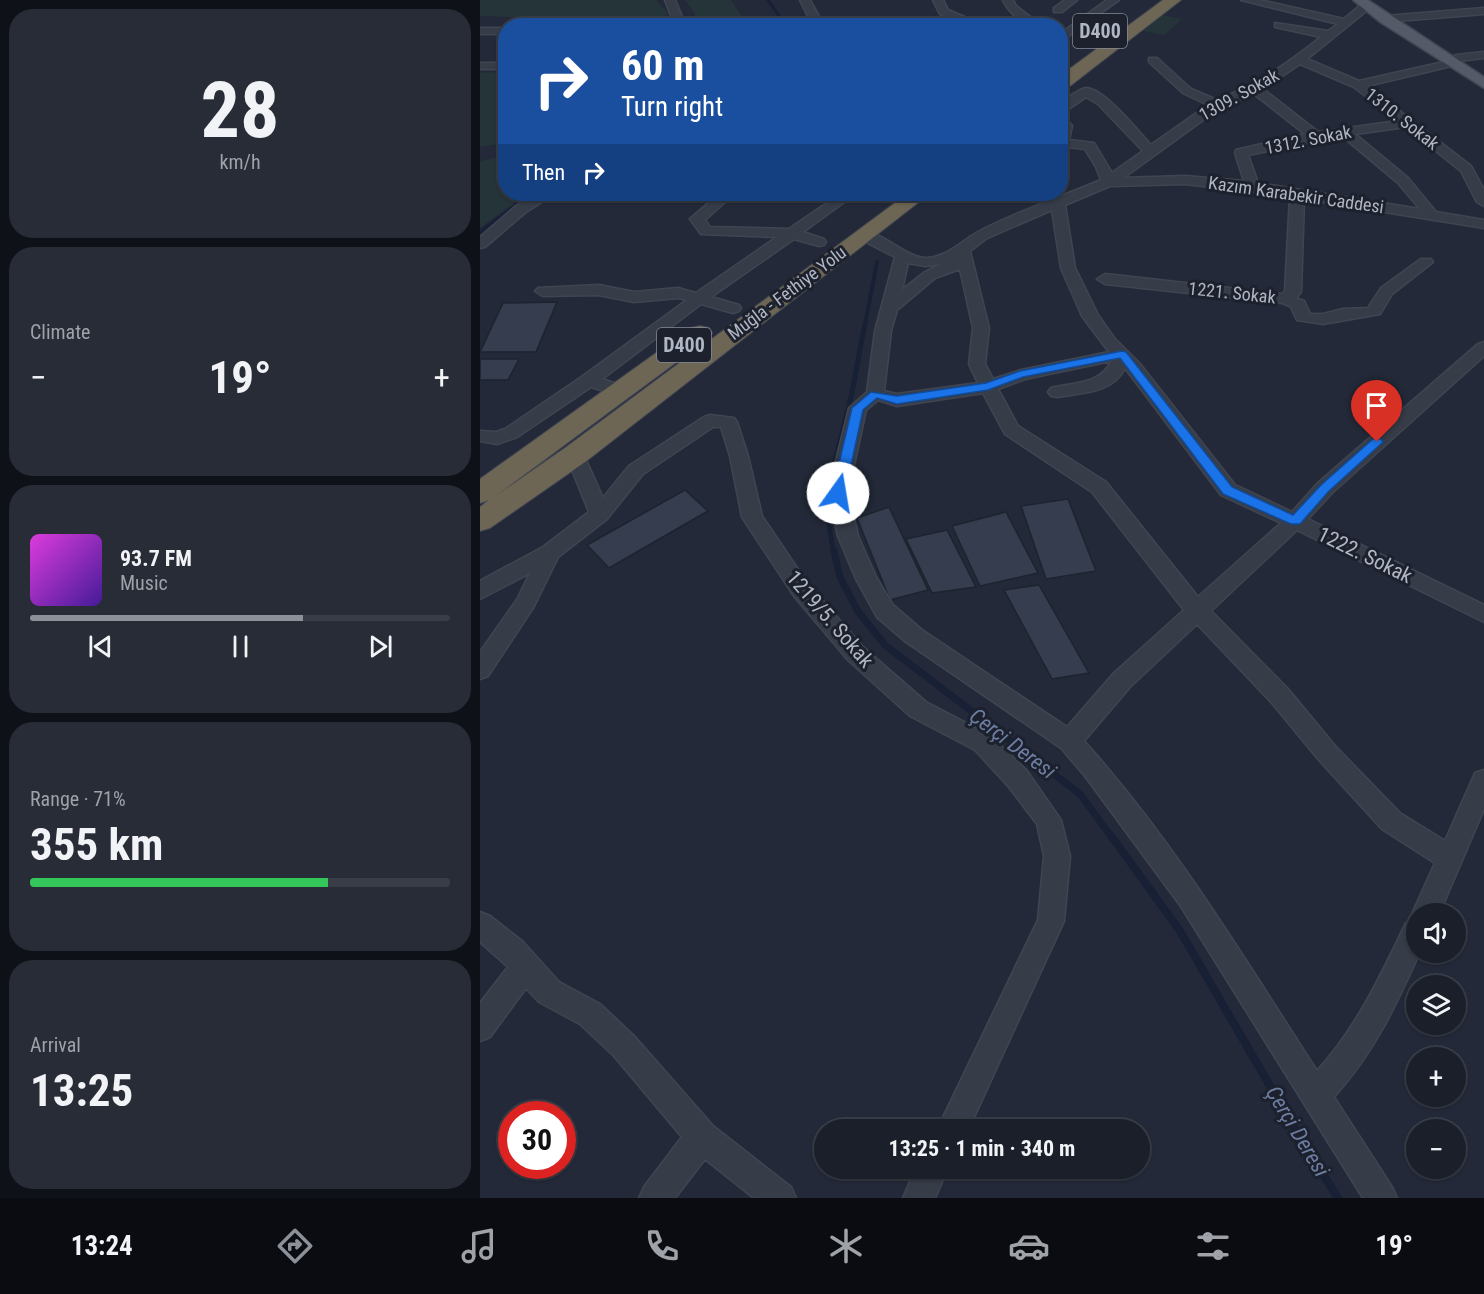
<!DOCTYPE html>
<meta charset="utf-8">
<style>
body{margin:0;font-family:"Roboto Condensed",sans-serif;background:#272c36;color:#f1f3f6;height:100vh;display:flex;flex-direction:column;font-size:22px;white-space:nowrap}
*{box-sizing:border-box;margin:0}
p{font-size:20px;color:#9fa2a8}
.icon{flex:none;width:33px;height:33px;fill:none;stroke:currentColor;stroke-width:2;stroke-linecap:round;stroke-linejoin:round}
.map{position:relative;flex:1;overflow:hidden}
.side{display:flex;flex-direction:column;gap:9px;padding:9px;background:#0e1117;width:480px}
.side>*{flex:none}
.banner{position:absolute;left:18px;top:18px;width:570px;height:183px;border-radius:24px;box-shadow:0 2px 4px #0004,0 0 0 2px #383d47;background:#1a4fa0;color:#fff;overflow:hidden}
.buttons{position:absolute;left:926px;top:903px;display:grid;gap:12px}
.buttons a{display:grid;place-items:center;width:60px;height:60px;border-radius:50%;background:#1a1f2a;box-shadow:0 2px 4px #0004,0 0 0 2px #383d47;font-size:30px}
.speed{position:absolute;left:18px;top:1101px;display:flex;gap:12px;font-size:30px;font-weight:700;text-align:center}
.speed>*{display:grid;place-content:center;width:78px;height:78px;border-radius:50%;background:#1a1f2a;box-shadow:0 2px 4px #0004,0 0 0 2px #383d47;line-height:1}
.speed .limit{border:9px solid #d22;background:#fff;color:#111}
.pin{position:absolute;display:grid;place-items:center;width:51px;height:51px;color:#fff;margin:-62px -26px;border-radius:50% 50% 50% 0;rotate:-45deg;box-shadow:0 0 6px #0007}
.pin .icon{rotate:45deg}
.me{position:absolute;width:66px;margin:-33px;rotate:13deg;stroke-linejoin:round;filter:drop-shadow(0 0 4px #0008)}
.turn{display:flex;align-items:center;gap:21px;height:126px;padding:0 24px;font-size:27px}
.turn .icon{width:78px;height:78px;stroke-width:2.5}
.turn b{display:block;font-size:42px;line-height:51px}
.then{display:flex;align-items:center;height:57px;padding:0 24px;background:#0003;gap:12px;font-size:22px}
.big{font-size:45px;font-weight:700;line-height:1.1}
.side .tile{flex:1;display:flex;flex-direction:column;justify-content:center;gap:9px;min-width:0;padding:0 21px;border-radius:24px;background:#272c36}
.side .dial{align-items:center;gap:0}
.dial b{font-size:78px;line-height:1}
.song{display:flex;align-items:center;gap:18px}
.cover{width:72px;height:72px;border-radius:9px;background:linear-gradient(135deg,hsl(300 70% 55%),hsl(260 70% 35%))}
.played{height:6px;border-radius:3px;background:linear-gradient(90deg,#8c9099 65%,#383d47 65%)}
.keys{display:flex;justify-content:space-around;direction:ltr}
.heat{display:flex;justify-content:space-between;align-items:center;font-size:33px;direction:ltr}
.charge{height:9px;border-radius:4px;background:linear-gradient(90deg,#34c759 71%,#383d47 0)}
.trip{position:absolute;left:334px;top:1119px;width:336px;height:60px;border-radius:30px;background:#1a1f2a;box-shadow:0 2px 4px #0004,0 0 0 2px #383d47;font-weight:700;line-height:60px;text-align:center}
.menu{display:flex;height:96px;justify-content:space-around;align-items:center;background:#0a0c11;color:#9fa2a8}
.menu .icon{width:42px;height:42px}
.menu .active{color:#8c9099}
.menu b{font-size:27px;color:#f1f3f6}
main{display:flex;flex:1;min-height:0}
.map>svg:first-child{display:block}
.green{fill:#253439}
.lines{fill:none;stroke-linecap:round;stroke-linejoin:round}
.stream-far4{stroke:#172034;stroke-width:3}
.stream-far3{stroke:#172034;stroke-width:4}
.stream-far2{stroke:#172034;stroke-width:5}
.stream-far1{stroke:#172034;stroke-width:7}
.stream{stroke:#172034;stroke-width:8}
.canal{fill:#172034;fill-rule:evenodd}
.building{fill:#353d4e;stroke:#1d232f;stroke-width:1.5}
.minor-casing{stroke:#3f4551;stroke-width:3}
.major-casing{stroke:#3f4551;stroke-width:3}
.highway-casing{stroke:#414653;stroke-width:2}
.minor{fill:#363c48;fill-rule:evenodd}
.major{fill:#545a68;fill-rule:evenodd}
.highway{fill:#6e6654;fill-rule:evenodd}
.route{fill:#1a73e8;stroke:#114b97;stroke-width:1.5}
.labels{text-anchor:middle;stroke-width:6;stroke-linejoin:round;paint-order:stroke}
.far-street-label{font-size:18px;fill:#b1b6c4;stroke:#1c212d}
.shield{fill:#1c212d;stroke:#848997;stroke-width:1.5}
.shield-label{font-size:20px;font-weight:bold;fill:#b1b6c4}
.street-label{font-size:21px;fill:#b1b6c4;stroke:#1c212d}
.water-label{font-size:22px;font-style:italic;fill:#6c7da1;stroke:#1c212d}
</style>
<main>
<section class="side">
<div class="tile dial"><b>28</b><p>km/h</p></div>
<div class="tile"><p>Climate</p>
<div class="heat"><a>−</a><b class="big">19°</b><a>+</a></div>
</div>
<div class="tile">
<div class="song"><i class="cover"></i><div><b>93.7 FM</b><p>Music</p></div></div>
<div class="played"></div>
<div class="keys"><svg class="icon" aria-label="previous" viewBox="0 0 24 24"><path d="M18 5L8 12l10 7zM5 5v14"/></svg><svg class="icon" aria-label="pause" viewBox="0 0 24 24"><path d="M8 5v14M16 5v14"/></svg><svg class="icon" aria-label="next" viewBox="0 0 24 24"><path d="M6 5l10 7-10 7zM19 5v14"/></svg></div>
</div>
<div class="tile"><p>Range · 71%</p><b class="big">355 km</b><div class="charge"></div></div>
<div class="tile"><p>Arrival</p><b class="big">13:25</b></div>
</section>
<div class="map">
<svg width="1004" height="1198" viewBox="0 0 1004 1198">
<rect width="100%" height="100%" fill="#232938"/>
<path class="green" d="M0,0H176L188,13L181,26L143,22L116,16L60,18L0,16Z
M205,0H251L263,18L259,25H214L215,13Z
M682,15L702,19L684,35L663,31Z
M10,72L25,74V143L0,147V73Z
M25,156L26,194H46L0,228V161Z"/>
<g class="lines">
<path class="stream-far4" d="M288,0L306,26"/>
<path class="stream-far3" d="M385,325L397,262"/>
<path class="stream-far2" d="M354,553C340,495 358,453 371,397C376,373 380,348 385,324"/>
<path class="stream-far1" d="M354,551L360,577L377,610L405,645L600,794L633,839"/>
<path class="stream" d="M632,837L700,931L825,1146L858,1198"/>
<path class="canal" d="M48,194H63L5,240L0,241V230Z"/>
</g>
<path class="building" d="M77,302L56,352H0L23,303Z
M0,359H39L28,380H0Z
M205,490L228,511L129,568L107,545Z
M588,499L616,571L566,579L541,506Z
M409,507L448,590L410,600L377,518Z
M526,512L558,573L500,586L472,526Z
M467,530L496,587L452,593L426,539Z
M559,585L609,673L572,679L524,590Z"/>
<g class="lines">
<g class="minor-casing">
<path id="minor" d="M185,0H195L206,26H195Z
M320,0H330L344,26H333Z
M453,0H463L468,10L506,26H490L460,14Z
M523,0H533L536,6L562,26C545,26 530,15 523,0Z
M585,0H597L582,12H574V8Z
M627,0H639L580,42V34Z
M761,0H780L864,19L883,3H891V7L827,59L879,81L968,61L976,55L1004,52V58L979,61L976,65L887,86L991,166L1004,190V206L997,202L981,171L926,127L875,134L928,178L956,212L1004,220V228L824,199L821,292L816,298L824,301L830,314H843L863,309L888,308L901,288L941,259H951L953,262L912,294L900,314L843,324L817,320L811,307L802,303L625,284L617,279L625,274L802,294L805,291L810,196L705,184L630,186L585,205L595,268L618,315L635,339L660,364L755,485L812,512L838,483L998,344L1004,342V356L852,493L828,519L1004,605V622L817,530L731,611L808,689L855,746L920,813L965,841L995,773L1004,770V809L959,914H936V952H940C915,1007 895,1051 854,1097L912,1187L917,1198H883L700,905L605,776L581,748L426,642L397,617L376,579L358,536L348,493L369,408L387,392L395,331L415,257L378,238L376,235L378,232C398,227 424,257 445,258C467,258 481,241 498,232C535,212 581,197 621,180L616,167L605,149L580,146V115L584,116L592,126L589,140L614,143L632,173L663,151L618,104L606,97L580,115V103C587,99 598,89 606,88C624,88 659,132 671,145L728,105L703,93L669,62V58H677L711,89L737,100C778,84 807,64 841,37L795,27V23L848,31L858,24ZM820,64L874,87L918,121L838,132L783,89ZM774,94L825,134L756,150L755,153L764,181L705,176L643,178L741,107ZM862,136L918,183L940,209L778,183L768,155ZM572,210L581,268L602,316L629,352L541,370L513,379L505,364L509,328L490,251L507,238ZM428,263L445,266L461,264L445,272L422,290ZM480,269L493,328L489,364L498,383L417,394L404,391L411,331L417,310L455,278ZM631,361C622,384 592,383 571,388L568,392L571,396L577,397C600,393 634,393 645,368L741,495L801,523L718,597L626,482L538,426L518,389L545,379ZM503,393L525,434L612,492L704,610L634,673L587,727L442,630L413,605L396,577L378,536L368,493L386,410L398,400L417,406ZM717,624L792,703L839,760L902,829L955,863L932,914L934,919L926,923C901,975 877,1027 837,1071C764,958 694,841 604,741L650,687Z
M1004,8V14L905,22L900,19L905,16Z
M0,28H26V34H0Z
M0,63H26V69H0Z
M58,194H74L46,212L5,247L0,248V237L36,206Z
M239,194H254L225,220L230,227L309,229L360,194H375L323,232L344,239L346,242L344,245L339,246L314,239L231,297L259,305L261,308L259,311L253,313L221,304L122,379L146,387L149,391L146,395L140,396L111,387L37,437L17,444L0,441V431L16,432L25,429L103,376L207,300L198,298L154,302L119,295L63,296L55,291L58,288L119,285L154,292L198,288L216,293L297,237L221,234L210,219Z
M230,415L254,418L257,422L268,456L282,516L328,584L384,648L446,702L511,736L547,771L581,820L590,856L584,921L488,1130H457L558,920L564,856L557,824L529,787L495,750L430,716L368,660L314,596L262,517L250,456L241,427H233L163,474L127,519L78,557L53,608L8,676L0,679V652L38,598L50,573L0,599V581L63,547L109,512L86,455L88,451L95,449L102,451L123,498L149,466L224,417Z
M0,912L10,916L42,941L79,982L120,1004L154,1036L233,1126L311,1187L316,1198H274L225,1159L195,1198H159L164,1187L202,1137L134,1056L100,1024L59,1002L46,988L10,1037L0,1041V1003L28,967L0,942Z
M436,1168H468L455,1198H423Z"/>
</g>
<g class="major-casing">
<path id="major" d="M873,0H888L1004,77V88L900,22Z"/>
</g>
<g class="highway-casing">
<path id="highway" d="M683,0H701L586,89L580,90V76Z
M427,194H449L105,462L10,528L0,531V507L9,500L0,503V479L211,328L220,326L229,328L232,333L229,338L17,495L85,448Z"/>
</g>
<use href="#minor" class="minor"/>
<use href="#major" class="major"/>
<use href="#highway" class="highway"/>
</g>
<path class="route" d="M642,351L646,352L752,487L813,515L841,485L893,439H901L903,442L849,491L820,524H811L743,494L640,358L543,377L508,390L417,404L397,398L383,410L365,493L358,497L352,493L372,408L391,392L417,396L506,383L540,371Z"/>
<g class="labels">
<g class="far-street-label">
<text transform="translate(759 95) rotate(-29)" y="6">1309. Sokak</text>
<text transform="translate(922 119) rotate(38)" y="6">1310. Sokak</text>
<text transform="translate(828 140) rotate(-11)" y="6">1312. Sokak</text>
<text transform="translate(816 195) rotate(8)" y="6">Kazım Karabekir Caddesi</text>
<text transform="translate(307 293) rotate(-37)" y="6">Muğla - Fethiye Yolu</text>
<text transform="translate(752 293) rotate(6)" y="6">1221. Sokak</text>
</g>
<g class="shield">
<rect x="593" y="14" width="54" height="34" rx="4.5"/>
<rect x="177" y="328" width="54" height="34" rx="4.5"/>
</g>
<g class="shield-label">
<text x="620" y="38">D400</text>
<text x="204" y="352">D400</text>
</g>
<g class="street-label">
<text transform="translate(885 555) rotate(26)" y="7">1222. Sokak</text>
<text transform="translate(350 619) rotate(49)" y="7">1219/5. Sokak</text>
</g>
<g class="water-label">
<text transform="translate(533 743) rotate(37)" y="8">Çerçi Deresi</text>
<text transform="translate(818 1131) rotate(59)" y="8">Çerçi Deresi</text>
</g>
</g>
</svg>
<div class="buttons">
<a><svg class="icon" aria-label="sound" viewBox="0 0 24 24"><path d="M4 9h4l5-4v14l-5-4H4zM17 9q2 3 0 6"/></svg></a>
<a><svg class="icon" aria-label="layers" viewBox="0 0 24 24"><path d="M12 4l9 5-9 5-9-5zM3 14l9 5 9-5"/></svg></a>
<a>+</a>
<a>−</a>
</div>
<div class="speed"><div class="limit">30</div></div>
<div class="pin" style="left:897px;top:442px;background:#d93025"><svg class="icon" aria-label="arrive" viewBox="0 0 24 24"><path d="M6 21V4h12l-3 4 3 4H6"/></svg></div>
<svg class="me" style="left:358px;top:493px" viewBox="-20 -20 40 40"><circle r="19" fill="#fff"/><path d="M0-13L10 11 0 6-10 11z" fill="#1a73e8"/></svg>
<div class="trip">13:25 · 1 min · 340 m</div>
<div class="banner">
<div class="turn"><svg class="icon" aria-label="right" viewBox="0 0 24 24"><path d="M7 20v-9h11M14 6l5 5-5 5"/></svg><div><b>60 m</b>Turn right</div></div>
<div class="then">Then<svg class="icon" aria-label="right" viewBox="0 0 24 24"><path d="M7 20v-9h11M14 6l5 5-5 5"/></svg></div>
</div>
</div>
</main>
<nav class="menu">
<b>13:24</b>
<svg class="icon active" aria-label="directions" viewBox="0 0 24 24"><path d="M12 3l9 9-9 9-9-9zM9 14v-3h6M13 9l2 2-2 2"/></svg>
<svg class="icon" aria-label="music" viewBox="0 0 24 24"><path d="M9 18V5l10-2v13"/><circle cx="6" cy="18" r="3"/><circle cx="16" cy="16" r="3"/></svg>
<svg class="icon" aria-label="phone" viewBox="0 0 24 24"><path d="M5 4h4l2 5-3 2q2 4 5 5l2-3 5 2v4C11 20 4 13 5 4z"/></svg>
<svg class="icon" aria-label="climate" viewBox="0 0 24 24"><path d="M12 3v18M4 7l16 10M4 17L20 7"/></svg>
<svg class="icon" aria-label="car" viewBox="0 0 24 24"><path d="M5 17H2v-5l4-1 3-4h7l3 4 3 1v5h-3M9 17h6M6 11h13"/><circle cx="7" cy="17" r="2"/><circle cx="17" cy="17" r="2"/></svg>
<svg class="icon" aria-label="filters" viewBox="0 0 24 24"><path d="M4 7h16M4 17h16"/><circle cx="9" cy="7" r="2"/><circle cx="15" cy="17" r="2"/></svg>
<b>19°</b>
</nav>
